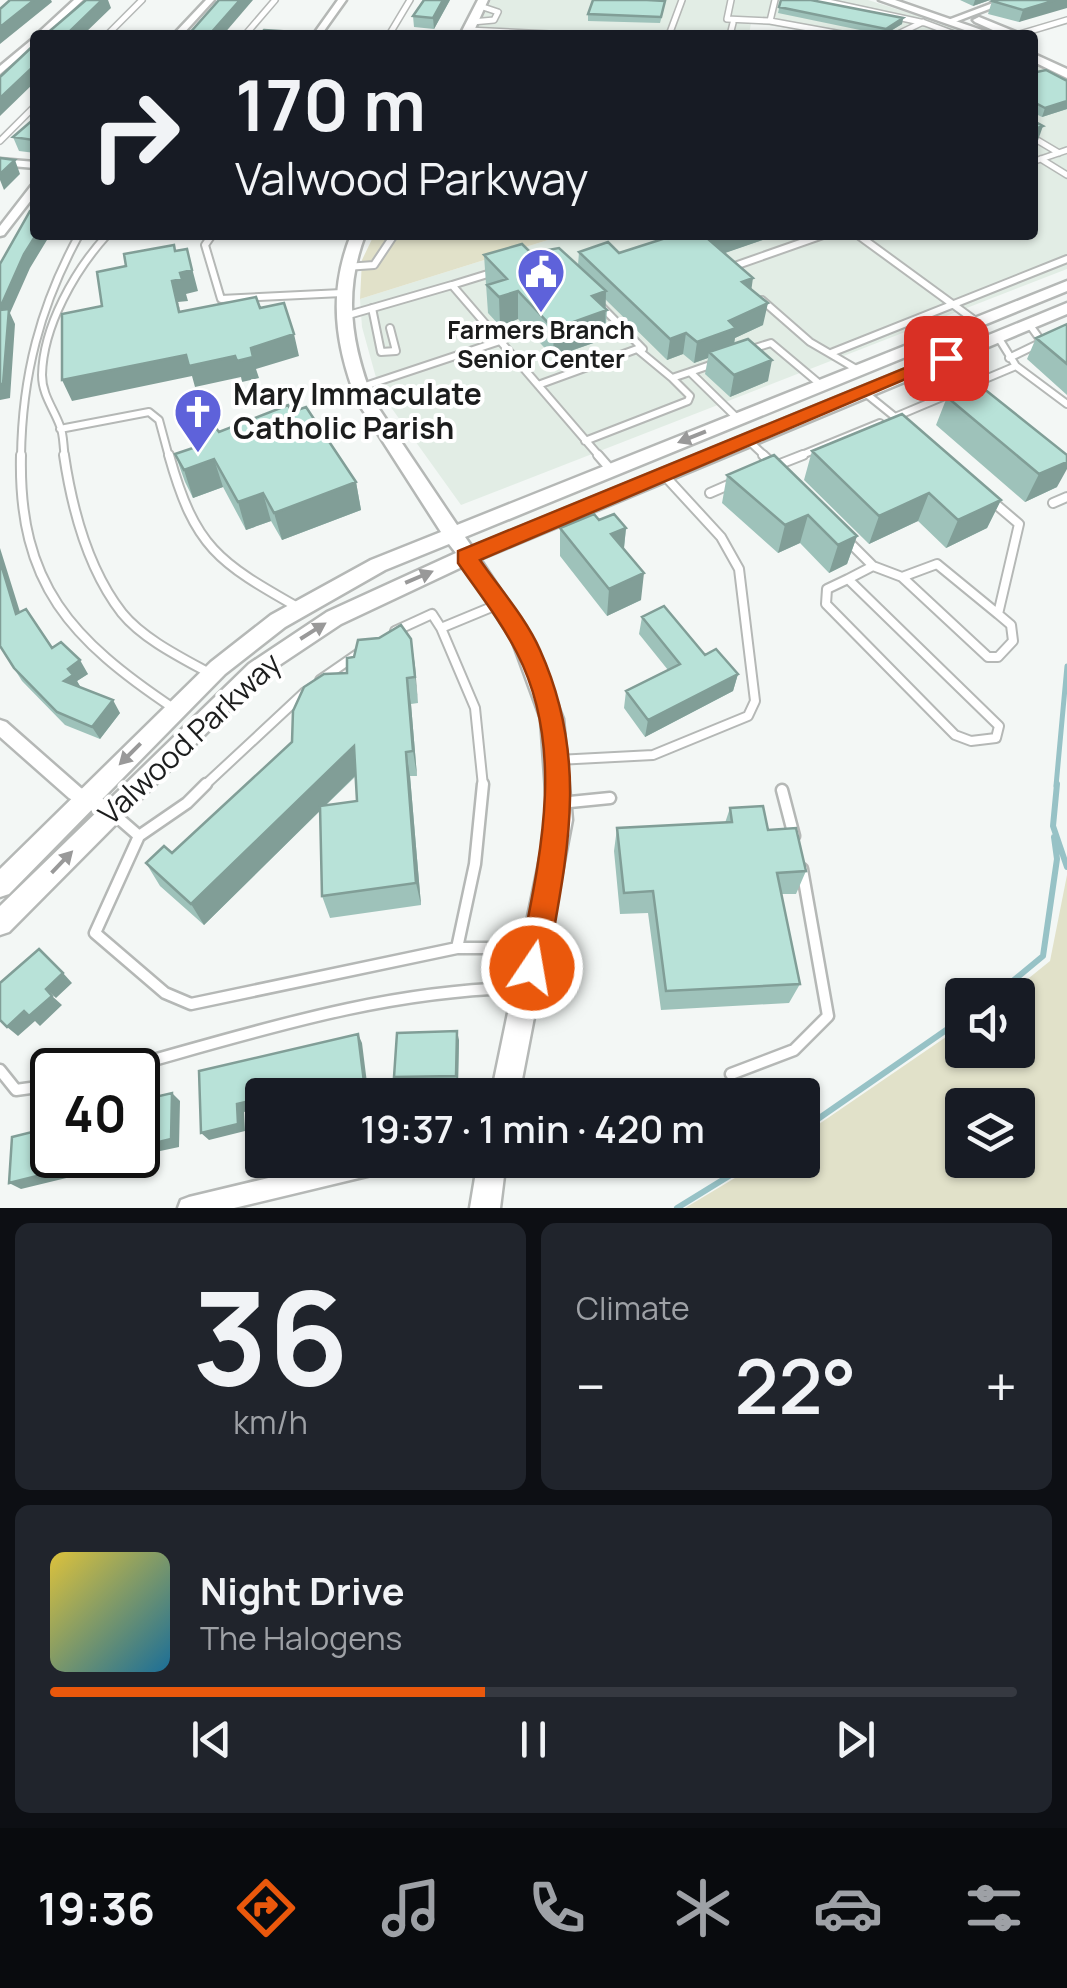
<!DOCTYPE html>
<meta charset="utf-8">
<style>
body{margin:0;font-family:Manrope,sans-serif;background:#20242c;color:#f1f3f6;height:100vh;display:flex;flex-direction:column;font-size:38px;white-space:nowrap}
*{box-sizing:border-box;margin:0}
p{font-size:32px;color:#9ea1a6}
.icon{flex:none;width:55px;height:55px;fill:none;stroke:currentColor;stroke-width:2;stroke-linecap:round;stroke-linejoin:round}
.map{position:relative;height:1208px;overflow:hidden}
.side{display:flex;flex-direction:column;gap:15px;padding:15px;background:#0d0f14;flex:1}
.side>*{flex:none}
.top-card{position:absolute;left:30px;top:30px;width:1008px;height:210px;border-radius:10px;box-shadow:0 2px 8px #0004;background:#171b24;color:#f1f3f6;overflow:hidden}
.buttons{position:absolute;left:945px;top:978px;display:grid;gap:20px}
.buttons a{display:grid;place-items:center;width:90px;height:90px;border-radius:10px;background:#171b24;box-shadow:0 2px 8px #0004;font-size:50px}
.speed{position:absolute;left:30px;top:1048px;display:flex;gap:20px;font-size:50px;font-weight:700;text-align:center}
.speed>*{display:grid;place-content:center;width:130px;height:130px;border-radius:50%;background:#171b24;box-shadow:0 2px 8px #0004;line-height:1}
.speed .limit{border:5px solid #111;border-radius:15px;background:#fff;color:#111}
.pin{position:absolute;display:grid;place-items:center;width:85px;height:85px;color:#fff;margin:-42px;border-radius:20px;box-shadow:0 5px 15px #0006}
.me{position:absolute;width:110px;margin:-55px;rotate:12deg;stroke-linejoin:round;filter:drop-shadow(0 0 8px #0008)}
.turn{display:flex;align-items:center;gap:35px;height:210px;padding:0 40px;font-size:45px}
.turn .icon{width:130px;height:130px;stroke-width:2.5}
.turn b{display:block;font-size:70px;line-height:85px}
.big{font-size:75px;font-weight:600;line-height:1.1}
.side .tile{flex:1;display:flex;flex-direction:column;justify-content:center;gap:15px;min-width:0;padding:0 35px;border-radius:15px;background:#20242c}
.side .dial{align-items:center;gap:0}
.dial b{font-size:130px;line-height:1}
.song{display:flex;align-items:center;gap:30px}
.cover{width:120px;height:120px;border-radius:15px;background:linear-gradient(135deg,hsl(50 70% 55%),hsl(200 70% 35%))}
.played{height:10px;border-radius:5px;background:linear-gradient(90deg,#ea580c 45%,#363941 45%)}
.keys{display:flex;justify-content:space-around;direction:ltr}
.heat{display:flex;justify-content:space-between;align-items:center;font-size:55px;direction:ltr}
.side .tiles{flex:1;display:grid;gap:15px;grid-template-columns:1fr 1fr}
.tile:last-child{grid-column:span 2}
.trip{position:absolute;left:245px;top:1078px;width:575px;height:100px;border-radius:10px;background:#171b24;box-shadow:0 2px 8px #0004;font-weight:600;line-height:100px;text-align:center}
.dock{display:flex;height:160px;justify-content:space-around;align-items:center;background:#090b0e;color:#9ea1a6}
.dock .icon{width:70px;height:70px}
.dock .on{color:#ea580c}
.dock b{font-size:45px;color:#f1f3f6}
.map>svg:first-child{display:block}
.built{fill:#e2ede5}
.green{fill:#e1e1c9;fill-rule:evenodd}
.lines{fill:none;stroke-linecap:round;stroke-linejoin:round}
.stream-far1{stroke:#97c2c6;stroke-width:5}
.stream{stroke:#97c2c6;stroke-width:6}
.lane-far3-casing{stroke:#b5b8b6;stroke-width:8}
.lane-far2-casing{stroke:#b5b8b6;stroke-width:10}
.lane-far1-casing{stroke:#b5b8b6;stroke-width:12}
.lane-casing{stroke:#b5b8b6;stroke-width:15}
.street-casing{stroke:#b5b8b6;stroke-width:5}
.secondary-casing{stroke:#b5b8b6;stroke-width:5}
.lane-far3{stroke:#fff;stroke-width:5}
.lane-far2{stroke:#fff;stroke-width:6}
.lane-far1{stroke:#fff;stroke-width:8}
.lane{stroke:#fff;stroke-width:10}
.street{fill:#fff;fill-rule:evenodd}
.secondary{fill:#fff;fill-rule:evenodd}
.wall{fill:#9ec2ba;fill-rule:evenodd}
.shaded-wall{fill:#819e97}
.building{fill:#b8e2d8;stroke:#819e97;stroke-width:2.5}
.oneway{fill:#999}
.route{fill:#ea580c;stroke:#983908;stroke-width:2.5}
.labels{text-anchor:middle;stroke-width:8;stroke-linejoin:round;paint-order:stroke}
.far-poi-label{font-size:25px;font-weight:bold;fill:#1c1d1d;stroke:#fff}
.poi-label{font-size:30px;font-weight:bold;fill:#1c1d1d;stroke:#fff;text-anchor:start}
.street-label{font-size:30px;fill:#1c1d1d;stroke:#fff}
</style>
<div class="map">
<svg width="1067" height="1208" viewBox="0 0 1067 1208">
<rect width="100%" height="100%" fill="#f3f7f5"/>
<path class="built" d="M491,0H868L979,35H836L751,23L749,35L475,33Z
M1033,62L1067,80V269L461,505L380,392L362,327L360,299L564,235H1032Z"/>
<path class="green" d="M374,235H564L360,299L362,260Z
M1067,875V1208H685L765,1160H802L803,1135L962,1026V1050H1018V995H1008L1050,961ZM962,1105H1018V1160H962Z"/>
<g class="lines">
<path class="stream-far1" d="M1056,786L1067,666"/>
<path class="stream" d="M1057,784L1053,826L1067,867
M996,995L1043,956L1057,859L1054,837
M802,1130L962,1019
M677,1208L755,1160"/>
<g class="lane-far3-casing">
<path id="lane-far3" d="M731,0L727,19L770,21
M775,0L770,21L847,35
M819,0L925,23L957,35
M472,22L494,20L498,12L480,6
M468,30L549,34
M107,35L142,0
M245,35L275,0
M389,35L410,0
M669,35L682,0
M730,35L733,23
M896,35L923,22
M1017,35L1067,20
M1032,137L1059,153
M0,141L35,106
M1041,159L1067,175
M1032,162L1067,150"/>
</g>
<g class="lane-far2-casing">
<path id="lane-far2" d="M212,235L205,245L221,299L342,293
M858,235L977,322
M346,267L374,265L394,235
M729,268L823,235
M452,285L491,273
M762,300L810,342L858,370
M601,306L643,349
M372,308L381,352L396,351L390,328
M345,316L452,285L600,457
M998,337L1016,366L1067,404
M752,349L771,343L821,385
M831,353L1067,259
M946,358L978,382
M1009,358L1042,342L1029,324
M716,363L690,372L738,419
M538,385L637,349L672,378L690,372
M362,387L500,341
M864,392L895,417L1016,366
M60,429L149,412L159,420L169,457
M748,440L766,457
M585,441L688,401L690,396L672,378
M21,457C22,376 40,306 79,235
M65,457C63,447 64,435 60,426C54,409 42,395 42,375C43,326 75,270 107,235
M797,457L880,423"/>
</g>
<g class="lane-far1-casing">
<path id="lane-far1" d="M21,455C18,585 72,640 173,708
M64,455C72,509 87,568 122,613C143,639 182,658 211,674
M169,455C195,548 218,562 299,608
M598,455L611,470
M763,455L775,466L803,455
M710,493L733,483
M1053,503L1067,497
M847,540L873,566
M902,577L988,657H998L1013,641L1011,625L998,614
M848,579L873,566L902,577L937,564L998,614L1019,524L992,501
M848,579L999,726L996,738L971,741L955,735L826,604L827,589Z
M441,628L475,708L483,786
M395,631L432,614L441,628L499,604
M320,680L362,651
M557,760L653,755L748,716L755,701L739,569L721,537L664,475
M204,786L305,692"/>
</g>
<g class="lane-casing">
<path id="lane" d="M206,784L187,803L139,836L95,933L165,993L191,1004L457,948H528
M782,790L794,836
M560,803L610,798
M116,816L139,836
M457,948L475,864L483,784
M0,1070L16,1090L52,1085
M118,1070C252,1033 384,989 524,988
M731,1074L794,1050L828,1016L802,869
M511,1091L579,1094"/>
</g>
<g class="street-casing">
<path id="street" d="M74,0H83L45,35H36Z
M206,0H214L182,35H173Z
M338,0H346L321,35H313Z
M1001,0H1013L955,22L948,20Z
M35,37V44L0,74V66Z
M0,159L35,162V168L0,165Z
M35,185V195L4,235L0,236V226L31,186Z
M0,720L6,722L81,788L117,806L120,812L117,818L111,820L105,818L69,798L0,737Z
M343,1160H399L396,1168L388,1171L234,1208H178L181,1200L189,1197Z"/>
</g>
<g class="secondary-casing">
<path id="secondary" d="M478,0H488L472,35H460Z
M879,0H895L996,35H979Z
M979,17L1018,33L1020,35H1004L975,22L973,20Z
M1032,53L1067,69V78L1032,61Z
M351,235H365C343,293 351,344 373,400L457,525L1067,281V291L465,537L472,547L1067,303V314L480,559L531,637L563,719L572,820L519,1095H491L548,820L541,719L512,640L464,566L341,624L263,676L9,932L0,935V906L249,664L327,612L456,553L449,544L385,570L285,627L225,674L9,894L0,897V869L211,662L271,615L371,560L441,532L357,401C335,344 328,293 351,235Z
M478,1160H506L500,1208H470Z"/>
</g>
<use href="#lane-far3" class="lane-far3"/>
<use href="#lane-far2" class="lane-far2"/>
<use href="#lane-far1" class="lane-far1"/>
<use href="#lane" class="lane"/>
<use href="#street" class="street"/>
<use href="#secondary" class="secondary"/>
</g>
<path class="wall" d="M450,0L434,29L414,27L413,16Z
M781,0L903,18L902,24L884,35L778,13Z
M960,0H990L973,6Z
M1067,0L1019,22L988,14L992,1Z
M664,8L660,23L588,21V14Z
M1032,73L1067,81V109L1042,117L1032,112Z
M35,118V153L19,151L13,137Z
M675,235H777L724,253L751,289L763,325L735,338L734,344L768,381L730,397L705,374L708,358L694,363L683,354L667,360L605,299V309L607,310L605,339L553,357L518,319L500,326L488,313L484,255L531,253L578,265L579,252L619,253Z
M1067,324V395L1027,359L1036,338Z
M947,397L1057,487L1025,502L936,425Z
M292,412L356,482L361,510L282,540L271,521L246,530L223,487L193,498L185,482L175,454L195,447L191,437L219,432Z
M812,451L1001,500L987,528L946,548L918,521L869,544L804,480Z
M727,475L857,536L847,564L829,573L800,543L778,553L722,503Z
M599,520L626,528L624,549L641,600L607,616L560,556V528Z
M20,612L52,648L88,674L77,681L81,688L120,713L100,739L65,725L22,681L0,646Z
M642,617L738,674L733,691L645,737L624,708L626,691L668,670L639,634Z
M411,639L418,703L411,704L417,776H410L421,905L330,918L322,896L320,811L204,925L160,886L146,863L172,853L292,742L347,673L354,657ZM356,776L357,801L325,806Z
M730,808L768,830L806,871L796,894H781L800,984L789,1003L661,1010L648,913L620,914L614,851L617,828L725,823Z
M459,1040L458,1084L397,1085L394,1077Z"/>
<path class="shaded-wall" d="M34,0H51L52,2L0,44V27Z
M102,0H108L111,8L83,35H66Z
M240,0H253L223,35H209Z
M443,0H450L434,29L433,18Z
M975,0H990L973,6Z
M1056,0H1067V8L1019,22L1023,10Z
M903,18L902,24L884,35L886,29Z
M35,65V82L0,116V98Z
M1067,101V109L1042,117L1045,108Z
M1043,126L1036,146L1032,148V130Z
M15,160L20,174L4,190L0,180V174Z
M36,235H50L30,268L10,313L15,324L10,398L0,400V308L24,254Z
M719,235H777L705,260L708,239Z
M187,249L198,291L186,294L188,301L178,302L186,334L172,281L180,273Z
M753,278L750,299L742,282Z
M518,291V319L500,326L499,297Z
M606,291L605,339L553,357L554,329L592,296Z
M768,303L763,325L735,338L733,349L709,352L708,358L694,363L697,342L729,321Z
M686,333L683,354L667,360L670,339Z
M294,334L299,356L256,369L259,378L242,382L241,377L195,387L192,376L72,401L62,380L186,355L251,348Z
M772,360L768,381L730,397L734,375Z
M214,459L223,487L193,498L184,470Z
M1067,462V469L1057,487L1025,502L1039,474Z
M356,482L361,510L282,540L274,513Z
M263,493L271,521L246,530L238,502Z
M929,493L918,521L869,544L879,516Z
M1001,500L987,528L946,548L958,520Z
M808,515L800,543L778,553L785,525Z
M626,528L623,556L611,534Z
M857,536L847,564L829,573L838,545Z
M0,548L25,628L16,614L0,561Z
M644,573L641,600L607,616L609,589Z
M411,639L415,666L418,703L415,677Z
M80,660L88,674L77,681L81,688L64,681L68,669Z
M738,674L733,691L645,737L648,720Z
M407,678L411,704L417,776L413,751Z
M113,700L120,713L100,739L92,727Z
M354,746L360,771L204,925L191,904Z
M406,752L410,776L421,905L416,883Z
M63,973L72,983L56,998L46,989Z
M52,996L62,1005L40,1026L35,1021L18,1036L7,1027L24,1011Z
M457,1031L459,1040L458,1084L456,1076Z
M358,1034L362,1043L368,1091L350,1095H331L330,1091Z
M172,1093L180,1101L179,1147L118,1160L111,1155H138V1147Z
M262,1098V1107L244,1112L245,1131L209,1140L201,1133L237,1104Z
M77,1155H88L87,1173L21,1189L9,1183Z"/>
<path class="building" d="M10,0H34L0,27V9Z
M86,0H102L66,35H45Z
M219,0H240L209,35H188Z
M424,0H443L433,18L413,16Z
M593,0H647L665,1L661,17L588,14Z
M781,0H811L903,18L886,29L779,7Z
M994,0H1056L1023,10L992,1Z
M264,30L281,31L277,35H259Z
M35,44V65L0,98V77Z
M1046,70L1067,81V101L1045,108L1032,101V73Z
M35,118V138L33,140L13,137Z
M1032,120L1043,126L1032,130Z
M0,158L15,160L0,174Z
M30,211H35L36,235L24,254L0,308V264Z
M675,235H719L708,239L753,278L742,282L768,303L729,321L736,328L697,342L686,333L670,339L579,252L608,242L619,253Z
M522,244L531,253L559,248L606,291L592,296L607,310L554,329L518,291L499,297L487,285L507,279L484,255Z
M174,245L175,251L187,249L192,270L180,273L182,279L172,281L179,312L256,297L260,308L284,303L294,334L251,348L253,357L237,361L235,356L189,366L186,355L62,380V314L102,306L97,272L126,266L124,254Z
M9,309L3,384H0V310Z
M1067,324V364L1036,338Z
M748,339L772,360L734,375L709,352Z
M978,384L1067,455V462L1039,474L947,397Z
M288,405L292,412L306,407L356,482L274,513L263,493L238,502L214,459L184,470L175,454L196,447L191,437L216,428L219,432Z
M902,414L1001,500L958,520L929,493L879,516L812,451Z
M774,455L857,536L838,545L808,515L785,525L727,475Z
M594,514L599,520L614,514L626,528L611,534L644,573L609,589L560,528Z
M0,561L16,614L26,609L52,648L61,642L80,660L68,669L73,675L64,681L113,700L92,727L57,712L14,668L0,646Z
M664,606L705,655L716,649L738,674L648,720L626,691L680,664L642,617Z
M401,625L411,639L415,677L407,678L413,751L406,752L416,883L322,896L320,806L357,801L354,746L191,904L146,863L164,846L172,853L292,742L293,711L304,687L324,674L347,673V658L354,657L358,640L379,638Z
M763,806L768,830L796,828L806,871L777,873L800,984L666,991L653,891L624,893L617,828L732,822L730,808Z
M39,949L63,973L46,989L52,996L29,1016L24,1011L7,1027L0,1020V983Z
M457,1031L456,1076L394,1077L397,1033Z
M358,1034L364,1082L330,1091L331,1095H293V1091L275,1095H262V1098L237,1104L238,1124L201,1133L199,1071Z
M172,1093L171,1139L138,1147V1101Z
M52,1127V1155H77V1166L9,1183L12,1137Z"/>
<defs><path id="oneway-solid" d="M-6-.8H1V-3.2L6.5 0L1 3.2V.8H-6Z" transform="scale(2.5)"/></defs>
<g class="oneway">
<use href="#oneway-solid" transform="translate(692 437) rotate(158)"/>
<use href="#oneway-solid" transform="translate(419 577) rotate(-23)"/>
<use href="#oneway-solid" transform="translate(313 631) rotate(-32)"/>
<use href="#oneway-solid" transform="translate(130 754) rotate(135)"/>
<use href="#oneway-solid" transform="translate(62 862) rotate(-46)"/>
</g>
<path class="route" d="M939,354L955,358L480,560C500,589 526,618 540,650C590,761 567,855 547,968L543,979L532,983L522,979L518,968C538,866 568,752 517,653C501,621 478,592 458,563V551Z"/>
<defs>
<g id="civic-pin" transform="scale(2.5)"><path d="M0 17L-7.5 6A9.5 9.5 0 1 1 7.5 6Z" fill="#5e62da" stroke="#fff"/><path d="M-.6-6.5H3V-4.5H.6V-3L4-1V1h2V6H-6V1h2V-1L-.6-3ZM-1.2 2.5V6h2.4V2.5Z" fill="#fff"/></g>
<g id="church-pin" transform="scale(2.5)"><path d="M0 17L-7.5 6A9.5 9.5 0 1 1 7.5 6Z" fill="#5e62da" stroke="#fff"/><path d="M-1.2-6h2.4v3.5h3.3v2.4h-3.3V6h-2.4V-.1h-3.3v-2.4h3.3Z" fill="#fff"/></g>
</defs>
<g fill-rule="evenodd">
<use href="#civic-pin" x="541" y="272"/>
<use href="#church-pin" x="198" y="412"/>
</g>
<g class="labels">
<g class="far-poi-label">
<text x="541" y="339">Farmers Branch<tspan x="541" dy="29">Senior Center</tspan></text>
</g>
<g class="poi-label">
<text x="233" y="405">Mary Immaculate<tspan x="233" dy="34">Catholic Parish</tspan></text>
</g>
<g class="street-label">
<text transform="translate(190 739) rotate(-43)" y="10">Valwood Parkway</text>
</g>
</g>
</svg>
<div class="buttons">
<a><svg class="icon" aria-label="sound" viewBox="0 0 24 24"><path d="M4 9h4l5-4v14l-5-4H4zM17 9q2 3 0 6"/></svg></a>
<a><svg class="icon" aria-label="layers" viewBox="0 0 24 24"><path d="M12 4l9 5-9 5-9-5zM3 14l9 5 9-5"/></svg></a>
</div>
<div class="speed"><div class="limit">40</div></div>
<div class="pin" style="left:946px;top:358px;background:#d93025"><svg class="icon" aria-label="arrive" viewBox="0 0 24 24"><path d="M6 21V4h12l-3 4 3 4H6"/></svg></div>
<svg class="me" style="left:532px;top:968px" viewBox="-20 -20 40 40"><circle r="17" fill="#ea580c" stroke="#fff" stroke-width="3"/><path d="M0-11L8 9 0 5-8 9z" fill="#fff"/></svg>
<div class="trip">19:37 · 1 min · 420 m</div>
<div class="top-card">
<div class="turn"><svg class="icon" aria-label="right" viewBox="0 0 24 24"><path d="M7 20v-9h11M14 6l5 5-5 5"/></svg><div><b>170 m</b>Valwood Parkway</div></div>
</div>
</div>
<section class="side">
<div class="tiles">
<div class="tile dial"><b>36</b><p>km/h</p></div>
<div class="tile"><p>Climate</p>
<div class="heat"><a>−</a><b class="big">22°</b><a>+</a></div>
</div>
<div class="tile">
<div class="song"><i class="cover"></i><div><b>Night Drive</b><p>The Halogens</p></div></div>
<div class="played"></div>
<div class="keys"><svg class="icon" aria-label="previous" viewBox="0 0 24 24"><path d="M18 5L8 12l10 7zM5 5v14"/></svg><svg class="icon" aria-label="pause" viewBox="0 0 24 24"><path d="M8 5v14M16 5v14"/></svg><svg class="icon" aria-label="next" viewBox="0 0 24 24"><path d="M6 5l10 7-10 7zM19 5v14"/></svg></div>
</div>
</div>
</section>
<nav class="dock">
<b>19:36</b>
<svg class="icon on" aria-label="directions" viewBox="0 0 24 24"><path d="M12 3l9 9-9 9-9-9zM9 14v-3h6M13 9l2 2-2 2"/></svg>
<svg class="icon" aria-label="music" viewBox="0 0 24 24"><path d="M9 18V5l10-2v13"/><circle cx="6" cy="18" r="3"/><circle cx="16" cy="16" r="3"/></svg>
<svg class="icon" aria-label="phone" viewBox="0 0 24 24"><path d="M5 4h4l2 5-3 2q2 4 5 5l2-3 5 2v4C11 20 4 13 5 4z"/></svg>
<svg class="icon" aria-label="climate" viewBox="0 0 24 24"><path d="M12 3v18M4 7l16 10M4 17L20 7"/></svg>
<svg class="icon" aria-label="car" viewBox="0 0 24 24"><path d="M5 17H2v-5l4-1 3-4h7l3 4 3 1v5h-3M9 17h6M6 11h13"/><circle cx="7" cy="17" r="2"/><circle cx="17" cy="17" r="2"/></svg>
<svg class="icon" aria-label="filters" viewBox="0 0 24 24"><path d="M4 7h16M4 17h16"/><circle cx="9" cy="7" r="2"/><circle cx="15" cy="17" r="2"/></svg>
</nav>
